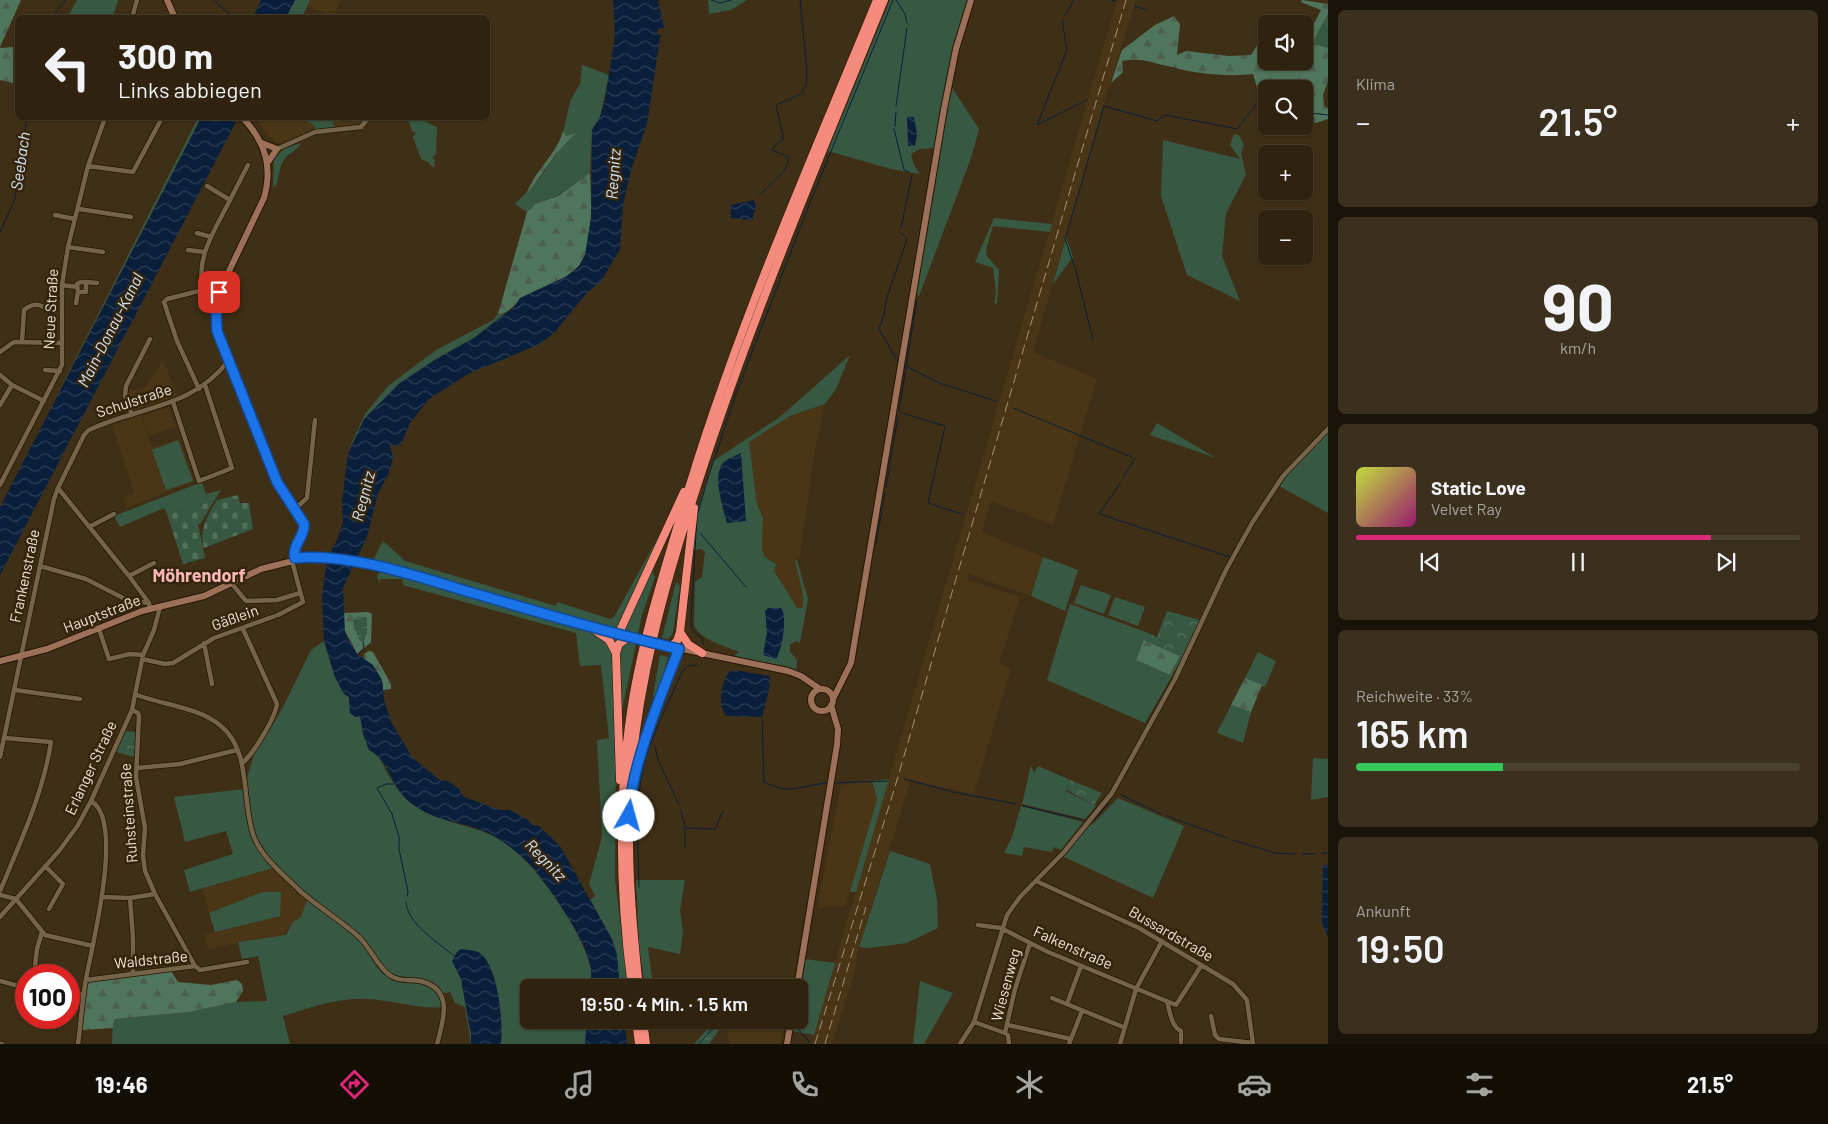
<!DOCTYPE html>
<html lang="de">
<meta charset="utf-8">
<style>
body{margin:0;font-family:Barlow,sans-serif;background:#3b2f1e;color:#f1f3f6;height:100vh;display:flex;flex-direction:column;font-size:19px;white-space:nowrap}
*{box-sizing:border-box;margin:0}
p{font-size:16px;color:#a7a49f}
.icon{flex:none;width:28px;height:28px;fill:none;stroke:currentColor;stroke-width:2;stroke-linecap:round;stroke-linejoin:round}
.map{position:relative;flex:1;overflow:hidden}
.sheet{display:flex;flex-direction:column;gap:10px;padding:10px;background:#1a1309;width:500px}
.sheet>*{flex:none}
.top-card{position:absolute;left:15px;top:15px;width:475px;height:105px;border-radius:8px;box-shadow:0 1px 4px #0004,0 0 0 1px #4a4030;background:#2f2310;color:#f1f3f6;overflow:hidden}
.fabs{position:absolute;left:1258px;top:15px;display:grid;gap:10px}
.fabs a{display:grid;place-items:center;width:55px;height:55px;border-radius:8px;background:#2f2310;box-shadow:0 1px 4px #0004,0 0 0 1px #4a4030;font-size:25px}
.speed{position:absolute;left:15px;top:964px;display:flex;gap:10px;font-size:25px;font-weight:700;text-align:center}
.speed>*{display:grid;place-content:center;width:65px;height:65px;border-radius:50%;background:#2f2310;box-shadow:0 1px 4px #0004,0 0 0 1px #4a4030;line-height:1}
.speed .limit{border:8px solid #d22;background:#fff;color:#111}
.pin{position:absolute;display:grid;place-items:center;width:42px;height:42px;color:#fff;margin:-21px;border-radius:10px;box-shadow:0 2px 8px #0006}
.me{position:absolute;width:55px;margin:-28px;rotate:7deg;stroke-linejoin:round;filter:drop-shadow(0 0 4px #0008)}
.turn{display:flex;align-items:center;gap:18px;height:105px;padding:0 20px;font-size:22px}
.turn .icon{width:65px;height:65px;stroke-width:2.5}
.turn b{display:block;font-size:35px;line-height:42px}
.big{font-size:38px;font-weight:600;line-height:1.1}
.sheet .card{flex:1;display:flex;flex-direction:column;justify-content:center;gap:8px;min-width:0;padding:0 18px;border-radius:8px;background:#3b2f1e}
.sheet .dial{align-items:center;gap:0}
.dial b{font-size:65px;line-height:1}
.song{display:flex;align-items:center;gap:15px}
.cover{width:60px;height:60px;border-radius:8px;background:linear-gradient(135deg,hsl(70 70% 55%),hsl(320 70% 35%))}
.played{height:5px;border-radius:2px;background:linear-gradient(90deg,#db2777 80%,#4a4030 80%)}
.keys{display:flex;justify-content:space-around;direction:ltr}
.heat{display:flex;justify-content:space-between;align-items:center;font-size:28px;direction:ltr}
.charge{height:8px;border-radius:4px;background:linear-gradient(90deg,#34c759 33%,#4a4030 0)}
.trip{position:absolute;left:520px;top:979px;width:288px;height:50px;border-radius:8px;background:#2f2310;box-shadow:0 1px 4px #0004,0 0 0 1px #4a4030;font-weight:600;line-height:50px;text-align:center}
.tabs{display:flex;height:80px;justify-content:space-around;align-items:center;background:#130e06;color:#a7a49f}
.tabs .icon{width:35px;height:35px}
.tabs .on{color:#db2777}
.tabs b{font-size:22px;color:#f1f3f6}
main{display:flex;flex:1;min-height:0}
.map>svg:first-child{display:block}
.built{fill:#4a3516}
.green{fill:#375943}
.forest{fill:url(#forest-firs)}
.wetland{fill:url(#wetland-marsh)}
.cemetery{fill:url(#cemetery-stones)}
.park{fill:url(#park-crowns)}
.water{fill:url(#water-waves)}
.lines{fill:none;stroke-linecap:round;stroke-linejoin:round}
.stream{stroke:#091f3b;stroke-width:1}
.street-casing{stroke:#251600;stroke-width:6}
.secondary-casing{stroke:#251600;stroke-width:8}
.highway-casing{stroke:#251600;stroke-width:9}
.street{stroke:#76644a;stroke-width:4.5}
.secondary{stroke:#9c7059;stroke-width:6}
.highway{stroke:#f48b7c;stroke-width:8}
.rail{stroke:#a19380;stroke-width:1;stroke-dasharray:10 5;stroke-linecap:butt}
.secondary-bridge-casing{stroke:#251600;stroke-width:8;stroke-linecap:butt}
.secondary-bridge{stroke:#9c7059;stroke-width:6}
.route-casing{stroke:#114b97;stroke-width:12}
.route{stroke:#1a73e8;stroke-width:9}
.labels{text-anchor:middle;stroke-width:5;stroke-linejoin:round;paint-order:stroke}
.street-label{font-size:15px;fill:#f0e5d7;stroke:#35250c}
.water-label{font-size:16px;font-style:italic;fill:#d4e5fc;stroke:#35250c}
.quarter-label{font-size:18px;font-weight:bold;fill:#fbb7b7;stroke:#35250c}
</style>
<main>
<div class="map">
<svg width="1328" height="1044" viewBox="0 0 1328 1044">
<defs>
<pattern id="forest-firs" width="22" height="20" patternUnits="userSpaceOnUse" patternTransform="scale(1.25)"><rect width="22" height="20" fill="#4f765c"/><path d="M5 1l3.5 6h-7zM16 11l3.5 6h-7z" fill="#4c5e4e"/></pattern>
<pattern id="wetland-marsh" width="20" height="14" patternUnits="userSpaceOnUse" patternTransform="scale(1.25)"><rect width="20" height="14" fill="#375943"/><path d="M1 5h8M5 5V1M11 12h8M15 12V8" fill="none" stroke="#54715d"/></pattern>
<pattern id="cemetery-stones" width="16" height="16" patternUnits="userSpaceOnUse" patternTransform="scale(1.25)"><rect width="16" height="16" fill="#375943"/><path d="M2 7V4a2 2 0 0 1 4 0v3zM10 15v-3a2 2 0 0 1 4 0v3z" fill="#54715d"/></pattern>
<pattern id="park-crowns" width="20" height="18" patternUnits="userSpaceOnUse" patternTransform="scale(1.25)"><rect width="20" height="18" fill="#375943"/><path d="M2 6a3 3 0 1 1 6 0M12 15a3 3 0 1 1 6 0" fill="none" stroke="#54715d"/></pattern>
<pattern id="water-waves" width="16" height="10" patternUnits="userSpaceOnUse" patternTransform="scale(1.25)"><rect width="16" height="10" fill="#091f3b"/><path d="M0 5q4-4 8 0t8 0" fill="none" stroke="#2d3f57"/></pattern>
</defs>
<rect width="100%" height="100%" fill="#3f2f16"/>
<path class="built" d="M310,0H341L333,17L307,5Z
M1117,0H1136L1103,106L1033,352L1097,379L1053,525L991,501L982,532L1043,557L1031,596L968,574V580L1020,597L999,664L1011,668L974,794L911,780L859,947L855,971L832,1044H811Z
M254,118H298L311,123L320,134L301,143L285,148L272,139Z
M333,118H370L368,124L359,129L334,130Z
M163,360L179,398L142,407L141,410L134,412L127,392L145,387Z
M825,404L815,449L800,557L795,561L804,598L802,608H797L774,571L776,564L765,557L762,550L763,518L757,504L749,442L790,416Z
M169,407L176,427L149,436L142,416Z
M141,415L152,448L179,439L194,481L127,508L123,498L134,493L112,425Z
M872,781L877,799L846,906L817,908L841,785Z
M273,868L309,897L301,917L293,922L283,936L249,940L208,950L204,935L280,916L262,892L209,913L202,889Z
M770,1026H783L781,1044H730L726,1029Z"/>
<path class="green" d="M77,0H118L113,17L67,18Z
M295,0H310L302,17L286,18Z
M708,0H747L731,10L709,14Z
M890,0H970L949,83L979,129L971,158L919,296L910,289L935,148L920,149L911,154L914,165L920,174L891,169L828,151Z
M1328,14V48L1312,43Z
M582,65L609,75L600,117L592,130L590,173L557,196L535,204L527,212L515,204L540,178L564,143L576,134L566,136L563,131L571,99L580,84Z
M198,118H201L38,432Z
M298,118H333L334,130L320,134L311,123Z
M404,118H418L437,127L436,154L432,158L435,160L434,168L428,162L421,159L413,137L416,133L412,131L409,122Z
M1234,134L1239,135L1244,145L1241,153L1246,175L1226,213L1222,256L1240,301L1187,275L1161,196L1163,140L1240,159L1230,145Z
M301,143C298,151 287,153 283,161C279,168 279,178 276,186L273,187L274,158L285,148Z
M994,218L1052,224L1050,232L993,226L987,246L986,255L999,270L997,304L994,303L996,292L993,268L975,262Z
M1066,237L1073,257L1053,284Z
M505,313L474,338L436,359L400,383L368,415L347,453L365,414L388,386L436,350L493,320L498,314Z
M850,355L836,389L825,404L790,416L749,442L757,504L763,518L762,550L765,557L776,564L774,571L794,603L797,608H802C806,596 797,573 795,561L797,560L808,599L800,643L797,641L790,644V652L797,660L796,672L734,656L739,652C725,646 700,640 694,625L695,582L702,577L705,552L701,549L691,551L697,512L713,461L780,417Z
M1157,423L1216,458L1150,435Z
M1328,432V513L1279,486L1285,477Z
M178,440L193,481L166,490L152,450Z
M202,482L206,494L221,490L214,501L167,514L164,508L120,527L114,516Z
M660,534L653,574L655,577L642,615L616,739L615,879L628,987H620C616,947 610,935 590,900L595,896L589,884L602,837L597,740L609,738L601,665L580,666L576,633L403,585L402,579H381L379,582L377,576L380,571L465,588L372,562L383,541L405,561L556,606L557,602L610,619L614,617Z
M1043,557L1078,570L1065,611L1031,596Z
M676,582L680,586L673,632L669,639L662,638Z
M1081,585L1111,595L1104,614L1074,603Z
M1115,597L1145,607L1138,626L1108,615Z
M1070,604L1148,633L1136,660L1170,675L1180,656L1183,657L1145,723L1047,680Z
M324,641C329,655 336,690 349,697V703C375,730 379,775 408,800C434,822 464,823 494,836C530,853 577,924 589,961C592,969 591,979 591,987L529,988V1020H587L585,1044H501C502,1019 499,969 478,952L461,949L454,956L455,967L461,979L471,1035V1044L465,1007L455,1003L450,992L440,994L444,1007C419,1010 393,1000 367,999C338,997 310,1008 283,1016L290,1044H112L113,1019L189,1012L236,1002L267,1001L258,956L242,959L238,942L286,935L293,922L301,917L308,897L273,868L190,892L184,870L233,854L226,831L185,842L174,797L244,789L254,754L282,709L311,650Z
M1258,652L1276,661L1265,687L1245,678Z
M660,655L668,657L656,698L653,696Z
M1231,705L1251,712L1243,743L1217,733Z
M1313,758L1328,759V797L1311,800Z
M1031,765L1034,773L1038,766L1070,780L1066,791L1096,806L1085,819L1022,804Z
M889,779L856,892H850L877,799L872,781Z
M1118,798L1184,826L1153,898L1062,856L1087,827L1094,823Z
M1021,806L1083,822L1061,850L1054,847L1052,852L1024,847L1022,856L1004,853L1012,837Z
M890,851L930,864L937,900L938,928L907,943L869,948L859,947Z
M636,880H685L680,910L683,932L680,954L648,947L653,987H645L639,946Z
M262,892H281L280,916L215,932L209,913Z
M805,959L835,963L814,1035L792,1031L794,1020H799V998Z
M920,981L953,993L924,1044H913Z"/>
<path class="forest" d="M0,0H21L0,47Z
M1302,0L1328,4V14L1312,43L1328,48V81L1323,95L1324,106L1328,108V119L1316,123L1304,118V89H1266V100L1259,94L1253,74C1230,77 1194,74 1172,67C1153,63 1141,57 1122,61L1123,72L1111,83L1122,50L1155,25L1174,16L1180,24L1177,55L1186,51L1229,56L1251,55L1266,31V61H1304V33L1308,35L1321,10L1301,2Z
M13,47V83L0,80V48Z
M563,131L566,136L577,133C557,148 544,174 527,193C535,170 557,154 563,131Z
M590,173C591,197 595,250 577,268C564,281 543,288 526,296C515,301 512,313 498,314L527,212L535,204L558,196Z
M368,612L372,614L371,642L357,654L343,627V613Z
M1144,640L1180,656L1170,675L1136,660Z
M369,651L373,652L391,684V689L383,690C383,677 374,667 364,659V654Z
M1245,678L1262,685L1251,712L1231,705Z
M171,971L178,982L211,985L237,980L242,984L243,991L236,1002L189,1012L114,1019L113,1028L82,1030L88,982Z"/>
<path class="wetland" d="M355,617H367V630L364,642L360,641L354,629L353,619Z
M713,1023H721L722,1026L709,1044H694Z"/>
<path class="cemetery" d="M238,495L240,503H249L253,529L204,548C199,530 207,516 217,500Z
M214,501L201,523L198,524L205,558L183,564L167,514Z"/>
<path class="park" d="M1167,611L1200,620L1183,657L1144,640L1148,633L1157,637Z
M126,731L136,732L135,757L116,752Z
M1070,780L1102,793L1094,805L1067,790Z"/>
<path class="water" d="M261,0H295L286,17H253Z
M613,0H658L664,28L658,29L657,34L661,35L660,38L647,124L631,170L623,205L620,249L602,280L585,295L554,333L540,344L468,374L429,399L410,423L400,446L390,445L393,458L389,473L378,493L367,537L343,588L345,633L357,654L373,665L382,680L384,699L391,722L412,757L439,780L448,781L459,789L464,797L500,810H510L528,820L532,825L539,826L560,846L612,939L617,955L620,987H591C591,980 592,972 590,965C586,939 551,891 535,870C525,858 510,846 497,838C467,819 437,826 407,800C391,785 388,759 369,750L363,734L360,716L355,717L350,713L349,697L344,694L335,677L324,641L322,597L327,559L337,540L343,522L342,501L348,454L364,419L400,383L436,359L474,338L514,307L520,298L567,276L579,266L585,255L591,217L592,130L600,117L605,99L615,36Z
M907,117H914L917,134L915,146H908Z
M201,118H238L0,575V507Z
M754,200L756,207L752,220L731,218V205Z
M741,453L746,521L727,523C723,509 712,475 723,463C727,459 735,456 741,453Z
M768,608H781C788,616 782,650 776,659L763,655L767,632L765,611Z
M734,670L770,676L769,690L762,717L726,716C717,703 721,684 729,672Z
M1323,865H1328V937L1322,923Z
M461,949C467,950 475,950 480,953C499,968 503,1022 501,1044H471V1035L461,979L452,961L457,952Z
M587,1020H624L627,1044H585Z"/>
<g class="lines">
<path class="stream" d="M213,0L234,18
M711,0L720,3L731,0
M896,0L905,14L907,23
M1111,0L1115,1
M1135,6L1147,10
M1064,17L1074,0
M52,18L65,0
M1062,20L1067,50L1037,125L1087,100
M1304,97L1311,113L1328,115
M896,106L907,28
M1104,106L1157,121L1165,115L1237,129L1266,92
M895,126L896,112
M894,129L904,170L909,172
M759,195C769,185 789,172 788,157L772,150L774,146L783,140V136L776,105L801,94L806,85L807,71L800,0
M901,228L912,175
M0,232L15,199L27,118
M1093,340L1076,271L1065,239L1104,106
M898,362L879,329L884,315L886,300L907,239L901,233
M906,366L939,383L996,401
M1013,408L1132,457
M899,411L917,300
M902,413L945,426L928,503L961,514
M1123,478L1135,458
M1121,482L1099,514L1230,557
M886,488L898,416
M700,533L746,587
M876,544L885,493
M703,644V639C693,633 691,629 691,618L697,516L708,478L735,396L809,205L893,0
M358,654L364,648L363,642
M762,717L764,782C791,796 801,785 827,783
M655,746L658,760L679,805
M904,779L953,792L1016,804
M834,783L888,781
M395,784H386L377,788L392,814L399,837V849L408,892L407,896
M1121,795L1161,814
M1023,806L1083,820
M681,810L685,828L715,829L723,811
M1167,816L1227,838
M1092,822L1109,803
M1233,840L1275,853L1295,854
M685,848V829
M1322,853H1328
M1302,854H1315
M1327,859L1328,860
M639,887C638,845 634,798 646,757C655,728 670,700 682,672L688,666L697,665
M406,902C407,924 439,943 454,956
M795,1026L810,1042
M699,1044L713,1028L718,1027L786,1024"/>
<g class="street-casing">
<path id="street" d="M132,18L137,0
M277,149L315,132L361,127L368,118
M88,166L133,172L162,118
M207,186L230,200C215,230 191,263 206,298L217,299
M230,200L248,165
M79,209L131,217
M55,215L75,219
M197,233L211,237
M68,247L103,252
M188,250L204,252
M81,282H86V292H78L77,284Z
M86,282L97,283
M62,285L77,287
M76,303L78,292
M22,341L24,310C30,305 37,303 44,307
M0,352L14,342L62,343
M45,370L60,371
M0,375L12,385L44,401
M199,389L177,341L164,302L167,299L203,290
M173,402L199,481L232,468L205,385
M0,405L12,385
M132,415L125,396L126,386L150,339
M0,485L62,365V285L68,247L88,166L105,118
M295,509L307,498L315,420
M91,526L114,514
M40,566L86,579L127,600L149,603
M129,576L154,563
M232,584L246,601L277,600L300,593
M150,608L149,603L129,576L58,488L84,435L89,430C139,406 192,409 229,360
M278,615L303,602L292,561
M99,629L109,659L130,654L143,655
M204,643L212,684
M142,659L165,664L173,663L214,638L275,616
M15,690L80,699
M137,695C164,705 198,707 221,726C252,751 241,803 254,837C263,859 284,875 300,891C319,908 342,921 360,938C371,949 378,968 391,976C400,982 411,979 420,981C455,989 443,1021 437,1044
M132,710L138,713L139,716L136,777L145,828L143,855L145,871L155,894L195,966
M0,757L54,499L58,488
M242,763C253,755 275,718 277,704L243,629
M137,768L180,764L237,750
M45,866L63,884L49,909
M1036,881L1139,928L1233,984L1247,1000L1253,1044
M0,891C20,843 43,794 51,742L5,738
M0,895L16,899L45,935L93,946
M103,897L130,898L155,894
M130,898L133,939V973
M0,917L59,851L78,825L91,801L132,710L143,655L154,630L160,607
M978,925L1001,928L1048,952L1176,1005L1201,966
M34,975L37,949L42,932
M86,980L195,966L200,970L247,962
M0,981L26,988
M69,993L84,995
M1052,998L1123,1027
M1167,1001C1170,1012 1171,1026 1181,1031V1042
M1067,1004L1081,966
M1211,1016L1215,1035L1219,1039L1253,1043
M974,1022L1005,1033L1008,1035L1009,1044
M1008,1025L1071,1039
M1005,1033L1015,989L1030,943
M0,1044H2
M78,1044C81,1022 82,1000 86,979C92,945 125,820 91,801
M960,1044L974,1022L1007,915L1020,897L1064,852L1112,793L1175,679L1226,570L1252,523L1283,476L1328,429
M1069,1044L1082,1011
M1120,1044L1136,989L1162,941"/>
</g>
<g class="secondary-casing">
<path id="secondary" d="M167,0L175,18
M243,118C265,142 273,166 264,198L219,292L216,325L277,482L304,524C305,537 292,545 295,558
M262,143L277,149L268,162
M658,644L788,671L801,676L820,689
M0,661L47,649L142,611L204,596L261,569L309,557H327L381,568L640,640
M811 700a11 11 0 1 1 22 0a11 11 0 1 1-22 0Z
M833,699L851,663L944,109L956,49L971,0
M797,988L837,745L838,729L831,705
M787,1044L791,1020"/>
</g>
<g class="highway-casing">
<path id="highway" d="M590,627L609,640L616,653
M680,632L688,644L702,653
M618,635L684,492
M670,647L677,641L680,632L694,508
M620,780L616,653L619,644L628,637
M635,782L638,764L679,649
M632,988C619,890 617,791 634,693C645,630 665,569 683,508C734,334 808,168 877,0
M639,988C631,913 625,840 632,765C640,677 663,592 690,508C744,335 816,168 884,0
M636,1020L639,1044
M643,1020L646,1044"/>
</g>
<use href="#street" class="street"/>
<use href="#secondary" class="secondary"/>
<use href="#highway" class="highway"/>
<path class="rail" d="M815,1044L894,790L1126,0
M825,1044L866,907"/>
<g class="secondary-bridge-casing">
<path id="secondary-bridge" d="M640,640L658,644"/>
</g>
<use href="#secondary-bridge" class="secondary-bridge"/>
</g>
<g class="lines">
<g class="route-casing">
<path id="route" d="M219,292L216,309L217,331L277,482L304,524C305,537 292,544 295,558C348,552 422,578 473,593C541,613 609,633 679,649C661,695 630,769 629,816"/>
</g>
<use href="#route" class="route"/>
</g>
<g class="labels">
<g class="street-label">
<text transform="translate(51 309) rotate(-87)" y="5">Neue Straße</text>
<text transform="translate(134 401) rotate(-18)" y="5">Schulstraße</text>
<text transform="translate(25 576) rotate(-78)" y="5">Frankenstraße</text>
<text transform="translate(102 614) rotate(-21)" y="5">Hauptstraße</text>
<text transform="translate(235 618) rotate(-20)" y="5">Gäßlein</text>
<text transform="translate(91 768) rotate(-65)" y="5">Erlanger Straße</text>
<text transform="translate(129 813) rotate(-94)" y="5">Ruhsteinstraße</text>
<text transform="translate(1171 934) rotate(30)" y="5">Bussardstraße</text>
<text transform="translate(1073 948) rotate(24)" y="5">Falkenstraße</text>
<text transform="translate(151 960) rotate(-6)" y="5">Waldstraße</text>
<text transform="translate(1006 985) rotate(-75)" y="5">Wiesenweg</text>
</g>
<g class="water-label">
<text transform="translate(20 161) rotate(-82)" y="6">Seebach</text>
<text transform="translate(613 174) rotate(-86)" y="6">Regnitz</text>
<text transform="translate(110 330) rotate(-63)" y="6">Main-Donau-Kanal</text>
<text transform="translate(363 496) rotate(-75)" y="6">Regnitz</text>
<text transform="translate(546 860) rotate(46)" y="6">Regnitz</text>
</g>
<g class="quarter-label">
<text x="199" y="582">Möhrendorf</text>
</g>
</g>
</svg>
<div class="fabs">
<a><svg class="icon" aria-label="sound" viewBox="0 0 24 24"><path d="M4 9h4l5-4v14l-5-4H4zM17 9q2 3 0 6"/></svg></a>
<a><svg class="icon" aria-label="search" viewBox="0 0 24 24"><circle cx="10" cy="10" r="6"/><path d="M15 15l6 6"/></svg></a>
<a>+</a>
<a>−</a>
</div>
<div class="speed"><div class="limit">100</div></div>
<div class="pin" style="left:219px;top:292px;background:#d93025"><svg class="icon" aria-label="arrive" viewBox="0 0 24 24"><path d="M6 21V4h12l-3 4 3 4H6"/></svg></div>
<svg class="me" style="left:629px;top:816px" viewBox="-20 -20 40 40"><circle r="19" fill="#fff"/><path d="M0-13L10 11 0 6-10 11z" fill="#1a73e8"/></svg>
<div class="trip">19:50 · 4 Min. · 1.5 km</div>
<div class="top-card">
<div class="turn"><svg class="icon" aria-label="left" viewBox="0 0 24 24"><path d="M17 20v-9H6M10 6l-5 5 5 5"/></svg><div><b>300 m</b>Links abbiegen</div></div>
</div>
</div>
<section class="sheet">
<div class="card"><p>Klima</p>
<div class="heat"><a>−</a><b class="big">21.5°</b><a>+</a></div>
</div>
<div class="card dial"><b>90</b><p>km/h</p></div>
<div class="card">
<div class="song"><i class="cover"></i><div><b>Static Love</b><p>Velvet Ray</p></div></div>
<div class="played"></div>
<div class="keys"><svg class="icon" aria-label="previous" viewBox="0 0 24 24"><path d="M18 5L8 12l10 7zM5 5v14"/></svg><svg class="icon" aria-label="pause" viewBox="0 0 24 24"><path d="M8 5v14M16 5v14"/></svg><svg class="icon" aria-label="next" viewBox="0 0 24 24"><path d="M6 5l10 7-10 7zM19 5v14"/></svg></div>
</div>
<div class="card"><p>Reichweite · 33%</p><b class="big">165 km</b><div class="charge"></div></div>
<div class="card"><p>Ankunft</p><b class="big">19:50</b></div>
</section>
</main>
<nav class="tabs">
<b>19:46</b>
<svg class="icon on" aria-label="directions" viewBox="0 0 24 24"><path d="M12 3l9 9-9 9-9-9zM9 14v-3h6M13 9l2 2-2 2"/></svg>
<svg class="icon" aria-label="music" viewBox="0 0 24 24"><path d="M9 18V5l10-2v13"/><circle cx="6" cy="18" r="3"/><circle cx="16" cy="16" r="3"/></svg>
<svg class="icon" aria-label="phone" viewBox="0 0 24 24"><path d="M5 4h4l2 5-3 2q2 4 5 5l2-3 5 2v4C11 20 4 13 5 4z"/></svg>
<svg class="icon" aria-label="climate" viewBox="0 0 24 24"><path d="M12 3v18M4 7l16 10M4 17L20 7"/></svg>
<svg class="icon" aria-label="car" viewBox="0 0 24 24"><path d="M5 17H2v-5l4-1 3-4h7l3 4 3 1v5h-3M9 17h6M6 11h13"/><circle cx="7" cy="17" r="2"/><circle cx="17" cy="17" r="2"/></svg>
<svg class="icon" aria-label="filters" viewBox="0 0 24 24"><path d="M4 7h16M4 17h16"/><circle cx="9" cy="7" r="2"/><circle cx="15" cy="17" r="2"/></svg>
<b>21.5°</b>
</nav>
